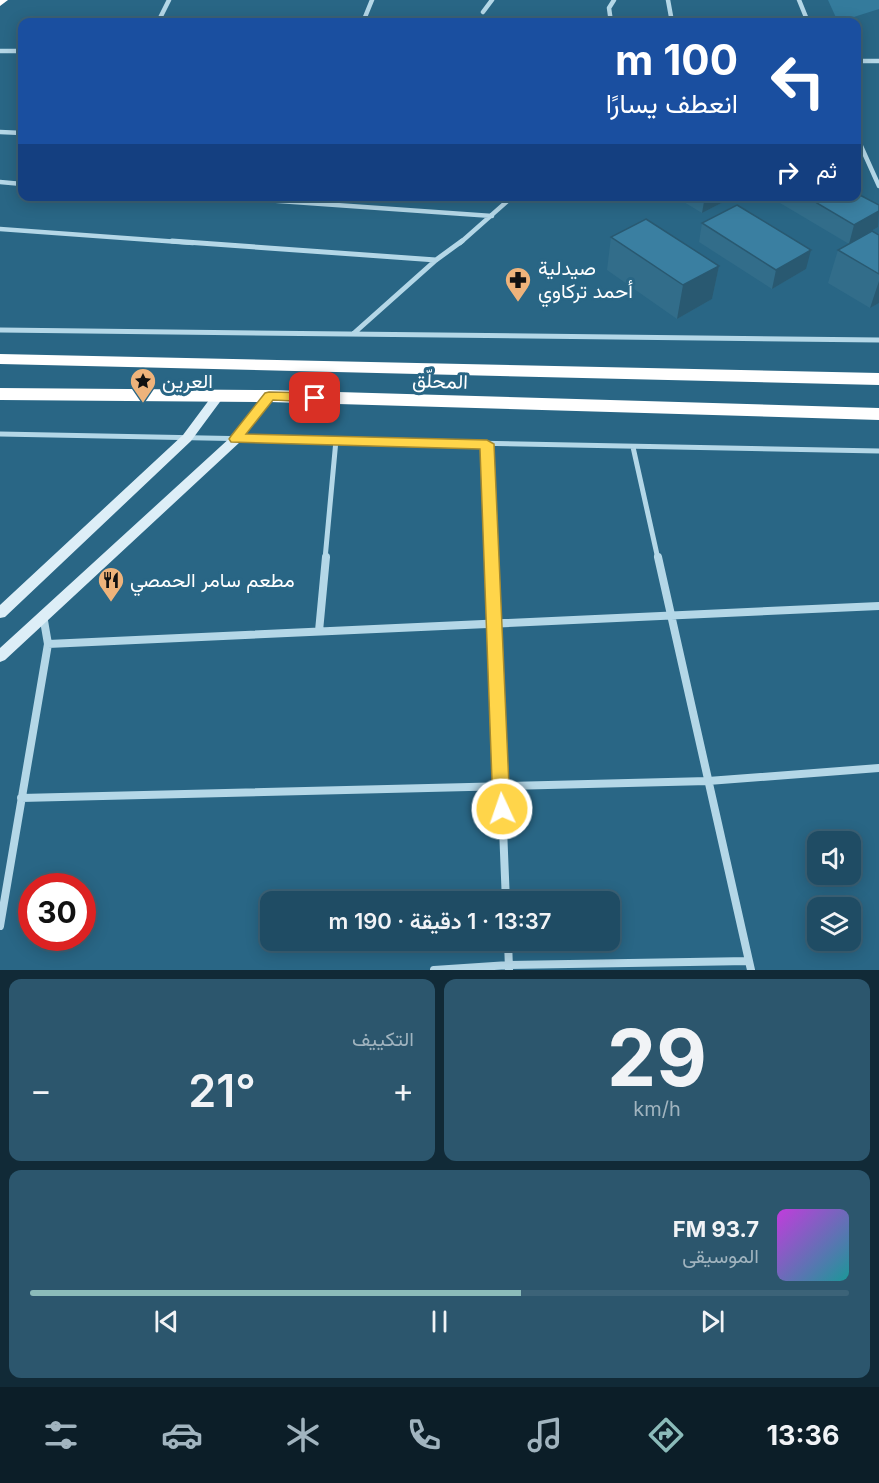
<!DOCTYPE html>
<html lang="ar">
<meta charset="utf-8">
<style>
body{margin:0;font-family:Inter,Vazirmatn,sans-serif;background:#2c566d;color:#f1f3f6;direction:rtl;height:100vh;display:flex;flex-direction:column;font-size:22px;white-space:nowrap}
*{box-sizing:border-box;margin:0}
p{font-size:20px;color:#a1b4bf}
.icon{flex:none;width:33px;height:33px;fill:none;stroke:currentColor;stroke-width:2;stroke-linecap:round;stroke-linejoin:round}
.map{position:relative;height:970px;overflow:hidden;direction:ltr}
.details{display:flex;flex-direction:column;gap:9px;padding:9px;background:#112a37;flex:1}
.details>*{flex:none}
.banner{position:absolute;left:18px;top:18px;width:843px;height:183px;border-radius:12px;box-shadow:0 3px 15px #0003,0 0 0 2px #3c6378;direction:rtl;background:#1a4fa0;color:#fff;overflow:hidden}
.tools{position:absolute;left:807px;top:831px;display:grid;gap:12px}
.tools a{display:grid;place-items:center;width:54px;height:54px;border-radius:12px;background:#1f4c64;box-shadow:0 3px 15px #0003,0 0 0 2px #3c6378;font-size:30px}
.speed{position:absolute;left:18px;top:873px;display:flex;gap:12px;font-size:30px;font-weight:700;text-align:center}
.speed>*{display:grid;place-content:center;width:78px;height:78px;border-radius:50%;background:#1f4c64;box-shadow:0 3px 15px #0003,0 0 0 2px #3c6378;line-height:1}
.speed .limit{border:9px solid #d22;background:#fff;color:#111}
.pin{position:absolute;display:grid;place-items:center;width:51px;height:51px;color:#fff;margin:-26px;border-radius:12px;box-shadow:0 3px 9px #0006}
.me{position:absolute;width:66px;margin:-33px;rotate:357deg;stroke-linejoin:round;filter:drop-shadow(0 0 4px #0008)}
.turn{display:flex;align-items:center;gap:21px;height:126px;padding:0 24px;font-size:27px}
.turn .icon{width:78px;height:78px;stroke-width:2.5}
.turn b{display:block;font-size:42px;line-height:51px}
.then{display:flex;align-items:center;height:57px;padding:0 24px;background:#0003;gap:12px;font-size:22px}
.big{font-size:45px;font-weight:600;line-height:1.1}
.details .tile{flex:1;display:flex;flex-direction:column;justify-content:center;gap:9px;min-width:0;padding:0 21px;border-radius:12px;background:#2c566d}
.details .dial{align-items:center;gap:0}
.dial b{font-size:78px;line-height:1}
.song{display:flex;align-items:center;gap:18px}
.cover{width:72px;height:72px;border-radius:9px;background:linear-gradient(135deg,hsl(290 70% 55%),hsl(180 70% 35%))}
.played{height:6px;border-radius:3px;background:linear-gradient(90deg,#8bbbb9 60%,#3c6378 60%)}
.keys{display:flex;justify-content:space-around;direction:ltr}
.heat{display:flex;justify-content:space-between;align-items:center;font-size:33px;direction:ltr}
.details .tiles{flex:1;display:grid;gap:9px;grid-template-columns:1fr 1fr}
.tile:last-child{grid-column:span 2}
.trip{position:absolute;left:260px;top:891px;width:360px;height:60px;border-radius:12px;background:#1f4c64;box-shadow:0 3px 15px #0003,0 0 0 2px #3c6378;font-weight:600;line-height:60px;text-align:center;direction:rtl}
.dock{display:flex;height:96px;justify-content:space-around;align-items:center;background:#0c1e28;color:#a1b4bf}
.dock .icon{width:42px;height:42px}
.dock .on{color:#8bbbb9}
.dock b{font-size:27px;color:#f1f3f6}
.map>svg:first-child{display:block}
.green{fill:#347b9c}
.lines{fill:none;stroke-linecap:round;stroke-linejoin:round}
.street-far2{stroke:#b4d7e7;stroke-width:4.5}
.street-far1{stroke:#b4d7e7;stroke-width:5}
.street{stroke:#b4d7e7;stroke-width:8}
.secondary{fill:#ddeef7;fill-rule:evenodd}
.highway{fill:#fff;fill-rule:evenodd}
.wall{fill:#326d8a}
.shaded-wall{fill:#295971}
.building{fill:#3a7fa1;stroke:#295971;stroke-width:1.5}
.route{fill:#ffd54a;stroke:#a68a30;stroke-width:1.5}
.labels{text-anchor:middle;stroke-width:6;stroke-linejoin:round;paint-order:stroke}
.poi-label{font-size:20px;fill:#fff;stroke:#296685;text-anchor:start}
.street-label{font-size:20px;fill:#fff;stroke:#296685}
</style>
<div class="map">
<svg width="879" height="970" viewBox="0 0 879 970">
<rect width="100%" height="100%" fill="#296685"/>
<path class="green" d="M828,0H879V9L838,22Z"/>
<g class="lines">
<path class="street-far2" d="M668,0L672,22
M799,0L808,22
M483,12L492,0
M158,22L169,0
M363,22L372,0
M611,22L609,8L614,0
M0,51H22
M856,61H879
M0,132L22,133
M856,135L879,186
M0,182L22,184
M208,196L492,216
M0,229L193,243
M460,243L513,196"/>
<path class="street-far1" d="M172,241L436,260
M0,330L879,340
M353,334L436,260L462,241
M0,434L879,451
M487,444L492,559
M633,447L658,559
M325,559L336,440"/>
<path class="street" d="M492,557L506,902
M658,557L751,970
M319,631L326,557
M48,644L879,606
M21,798L708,781L879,768
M0,926L48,644L43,615
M508,940L509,970
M434,970L509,965L749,961"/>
<path class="secondary" d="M219,391L225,395L191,441L5,617L0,618V605L183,435L215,392Z
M269,392L275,396L240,442L5,660L0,662V648L232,436L265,393Z"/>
<path class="highway" d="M0,0H8L0,6Z
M0,354L879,373V385L0,364Z
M0,388L269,390L879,408V420L269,402L0,400Z"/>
</g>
<path class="wall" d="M674,196H735L702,213Z
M776,196H856L878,227L849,244L775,200Z
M702,223L806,269L772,289L699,242Z
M879,235V303L870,308L828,283L838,250Z
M611,237L719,266L712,299L677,319L607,270Z"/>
<path class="shaded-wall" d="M705,196H735L702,213Z
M879,211L878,227L849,244L854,225Z
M811,250L806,269L772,289L776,270Z
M719,266L712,299L677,319L683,285Z
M879,281V303L870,308Z"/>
<path class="building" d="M856,193L879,205V211L854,225L805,196H856Z
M737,205L811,250L776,270L702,223Z
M646,219L719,266L683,285L611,237Z
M872,231L879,235V274L838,250Z"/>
<path class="route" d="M269,392L315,393L321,398L315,402L273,400L246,434L487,440L494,444L510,809L508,815L502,817L496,815L493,809L480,449L231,442L229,439L231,436L265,393Z"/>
<defs>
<g id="pharmacy-pin" transform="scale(1.35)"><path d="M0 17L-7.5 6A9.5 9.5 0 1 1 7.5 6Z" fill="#eeb37b" stroke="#296685"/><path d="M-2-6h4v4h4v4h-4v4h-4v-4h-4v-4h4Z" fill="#111"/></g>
<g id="sight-pin" transform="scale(1.35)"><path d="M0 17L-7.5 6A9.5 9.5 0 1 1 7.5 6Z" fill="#eeb37b" stroke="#296685"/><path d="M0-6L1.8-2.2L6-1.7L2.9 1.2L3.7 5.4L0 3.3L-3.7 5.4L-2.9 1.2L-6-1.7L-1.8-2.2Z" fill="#111"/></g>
<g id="restaurant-pin" transform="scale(1.35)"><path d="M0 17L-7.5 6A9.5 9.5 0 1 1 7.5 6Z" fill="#eeb37b" stroke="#296685"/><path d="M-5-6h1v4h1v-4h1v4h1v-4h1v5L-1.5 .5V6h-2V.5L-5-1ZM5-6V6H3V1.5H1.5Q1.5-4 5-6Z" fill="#111"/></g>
</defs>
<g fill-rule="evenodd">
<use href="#pharmacy-pin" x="518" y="280"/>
<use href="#sight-pin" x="143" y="381"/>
<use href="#restaurant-pin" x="111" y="580"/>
</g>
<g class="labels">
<g class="poi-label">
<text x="538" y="275">صيدلية<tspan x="538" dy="23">أحمد تركاوي</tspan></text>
<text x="162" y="388">العرين</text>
<text x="130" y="587">مطعم سامر الحمصي</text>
</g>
<g class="street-label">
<text transform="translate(440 381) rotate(2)" y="7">المحلّق</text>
</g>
</g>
</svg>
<div class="tools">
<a><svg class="icon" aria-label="sound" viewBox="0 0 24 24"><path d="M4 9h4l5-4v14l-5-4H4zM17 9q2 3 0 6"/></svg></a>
<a><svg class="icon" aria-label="layers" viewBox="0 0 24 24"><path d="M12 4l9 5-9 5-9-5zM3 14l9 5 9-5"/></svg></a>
</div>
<div class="speed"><div class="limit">30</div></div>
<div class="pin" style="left:315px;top:398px;background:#d93025"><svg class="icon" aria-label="arrive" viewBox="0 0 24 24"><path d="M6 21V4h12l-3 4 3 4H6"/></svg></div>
<svg class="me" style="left:502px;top:809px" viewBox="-20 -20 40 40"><circle r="17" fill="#ffd54a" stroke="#fff" stroke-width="3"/><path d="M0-11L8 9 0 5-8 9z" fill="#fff"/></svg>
<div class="trip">13:37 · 1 دقيقة · 190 m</div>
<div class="banner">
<div class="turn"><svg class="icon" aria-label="left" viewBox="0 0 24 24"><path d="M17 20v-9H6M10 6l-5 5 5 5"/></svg><div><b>100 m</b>انعطف يسارًا</div></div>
<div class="then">ثم<svg class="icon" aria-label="right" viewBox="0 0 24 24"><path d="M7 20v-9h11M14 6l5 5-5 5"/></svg></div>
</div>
</div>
<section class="details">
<div class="tiles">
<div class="tile dial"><b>29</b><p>km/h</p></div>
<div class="tile"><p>التكييف</p>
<div class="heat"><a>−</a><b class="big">21°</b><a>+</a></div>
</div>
<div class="tile">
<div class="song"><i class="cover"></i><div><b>93.7 FM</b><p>الموسيقى</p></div></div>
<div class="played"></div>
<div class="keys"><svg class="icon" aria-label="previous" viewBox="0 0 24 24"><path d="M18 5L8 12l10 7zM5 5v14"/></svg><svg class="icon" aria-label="pause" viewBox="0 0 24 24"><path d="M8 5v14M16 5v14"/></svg><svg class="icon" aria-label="next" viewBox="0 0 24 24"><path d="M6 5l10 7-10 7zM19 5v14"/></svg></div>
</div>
</div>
</section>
<nav class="dock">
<b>13:36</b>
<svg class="icon on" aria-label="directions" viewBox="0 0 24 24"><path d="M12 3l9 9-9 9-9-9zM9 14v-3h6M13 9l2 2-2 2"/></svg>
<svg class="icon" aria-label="music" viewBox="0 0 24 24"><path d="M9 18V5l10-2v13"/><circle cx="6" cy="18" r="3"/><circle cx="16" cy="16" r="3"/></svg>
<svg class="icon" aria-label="phone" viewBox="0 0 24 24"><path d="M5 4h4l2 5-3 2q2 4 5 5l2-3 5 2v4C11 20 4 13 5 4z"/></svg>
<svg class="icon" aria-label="climate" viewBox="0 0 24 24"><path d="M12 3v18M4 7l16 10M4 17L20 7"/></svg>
<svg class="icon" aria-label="car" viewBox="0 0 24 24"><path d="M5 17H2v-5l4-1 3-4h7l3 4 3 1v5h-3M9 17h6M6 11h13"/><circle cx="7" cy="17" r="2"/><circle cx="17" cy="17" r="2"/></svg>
<svg class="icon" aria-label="filters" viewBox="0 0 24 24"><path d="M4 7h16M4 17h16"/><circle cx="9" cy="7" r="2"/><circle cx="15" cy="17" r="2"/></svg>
</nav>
